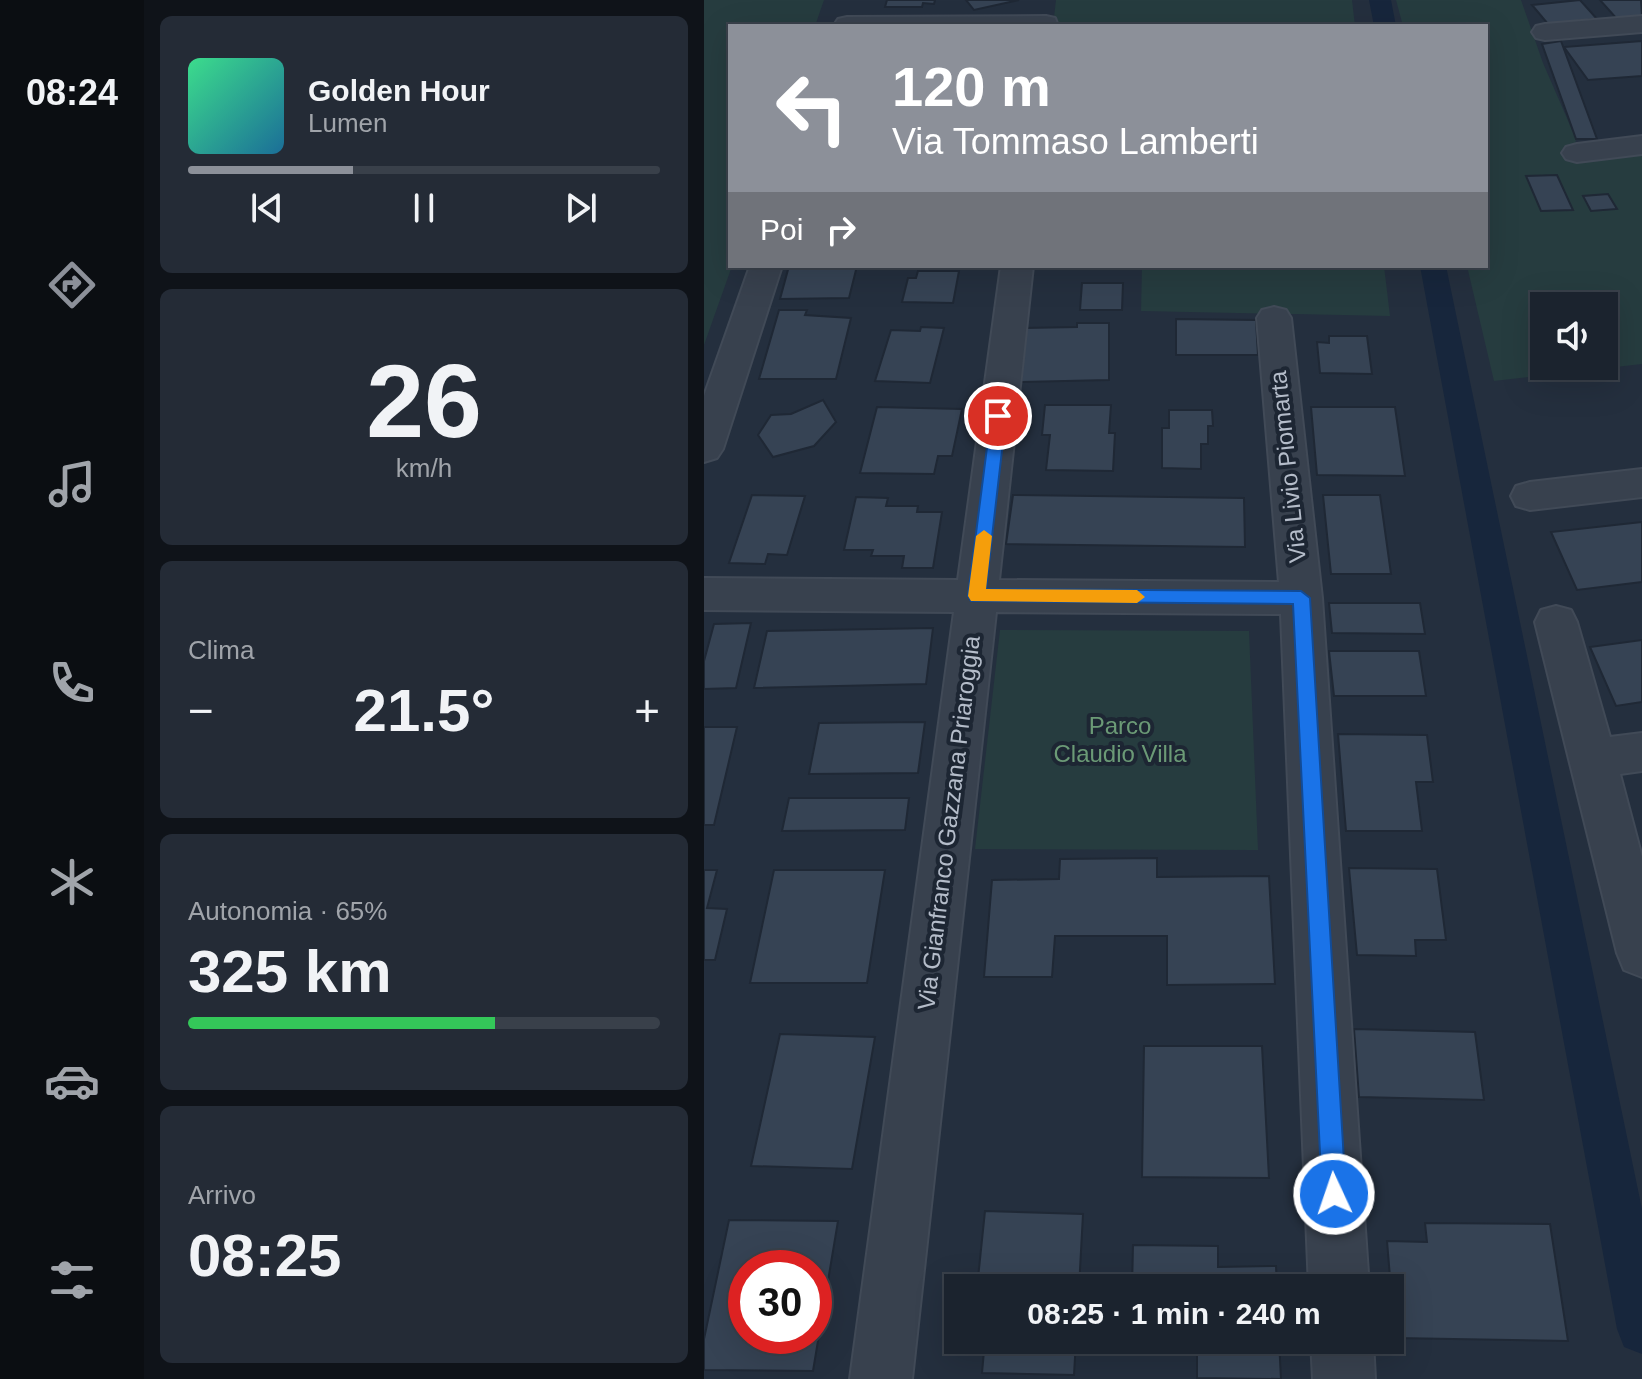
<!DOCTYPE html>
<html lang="it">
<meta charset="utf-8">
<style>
body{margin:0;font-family:Helvetica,sans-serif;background:#242b36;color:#f1f3f6;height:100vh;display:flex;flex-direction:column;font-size:30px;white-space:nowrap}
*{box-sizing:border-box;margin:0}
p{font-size:26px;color:#a0a4aa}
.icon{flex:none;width:44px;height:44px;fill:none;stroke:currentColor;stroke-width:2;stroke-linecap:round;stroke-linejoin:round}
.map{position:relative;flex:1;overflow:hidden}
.drawer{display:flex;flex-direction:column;gap:16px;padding:16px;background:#0f1319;width:560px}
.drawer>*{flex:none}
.top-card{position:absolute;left:24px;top:24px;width:760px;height:244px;border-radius:0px;box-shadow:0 8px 32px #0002,0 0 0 2px #39404a;background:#8c9099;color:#fff;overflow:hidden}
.tools{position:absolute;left:826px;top:292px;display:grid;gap:16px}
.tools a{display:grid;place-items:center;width:88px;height:88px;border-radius:0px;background:#1b232e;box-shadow:0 8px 32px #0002,0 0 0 2px #39404a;font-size:40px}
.speed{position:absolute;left:24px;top:1250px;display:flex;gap:16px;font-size:40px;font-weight:700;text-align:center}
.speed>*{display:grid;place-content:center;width:104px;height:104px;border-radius:50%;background:#1b232e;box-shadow:0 8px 32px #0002,0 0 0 2px #39404a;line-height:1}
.speed .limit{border:12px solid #d22;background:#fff;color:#111}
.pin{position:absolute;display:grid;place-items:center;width:68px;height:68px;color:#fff;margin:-34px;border:4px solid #fff;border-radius:50%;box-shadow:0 2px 8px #0007}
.me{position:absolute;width:88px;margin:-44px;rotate:357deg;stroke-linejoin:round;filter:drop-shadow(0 0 6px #0008)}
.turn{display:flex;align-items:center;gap:28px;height:168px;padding:0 32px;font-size:36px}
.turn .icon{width:104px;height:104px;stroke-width:2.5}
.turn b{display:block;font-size:56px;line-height:68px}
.then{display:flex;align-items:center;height:76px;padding:0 32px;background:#0003;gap:16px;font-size:30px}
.big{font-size:60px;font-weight:700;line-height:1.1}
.drawer .widget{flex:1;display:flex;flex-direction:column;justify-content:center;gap:12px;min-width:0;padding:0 28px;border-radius:12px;background:#242b36}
.drawer .dial{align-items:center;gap:0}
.dial b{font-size:104px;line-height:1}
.song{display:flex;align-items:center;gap:24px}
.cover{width:96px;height:96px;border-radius:12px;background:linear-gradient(135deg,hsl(150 70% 55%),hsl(200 70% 35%))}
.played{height:8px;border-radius:4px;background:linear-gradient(90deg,#8c9099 35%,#39404a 35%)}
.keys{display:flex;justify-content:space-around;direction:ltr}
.heat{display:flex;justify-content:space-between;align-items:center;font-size:44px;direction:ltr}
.charge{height:12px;border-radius:6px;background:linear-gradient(90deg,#34c759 65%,#39404a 0)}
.trip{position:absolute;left:240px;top:1274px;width:460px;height:80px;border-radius:0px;background:#1b232e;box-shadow:0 8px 32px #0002,0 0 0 2px #39404a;font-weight:700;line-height:80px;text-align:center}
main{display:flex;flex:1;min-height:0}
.menu{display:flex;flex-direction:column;width:144px;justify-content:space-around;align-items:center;background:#0b0e12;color:#a0a4aa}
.menu .icon{width:56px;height:56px}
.menu .selected{color:#8c9099}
.menu b{font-size:36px;color:#f1f3f6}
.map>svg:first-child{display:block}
.green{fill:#263c3f;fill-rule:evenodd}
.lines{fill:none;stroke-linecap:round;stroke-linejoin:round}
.canal{fill:#17263c;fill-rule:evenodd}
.building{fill:#364354;stroke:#1f2835;stroke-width:2;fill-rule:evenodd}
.minor-casing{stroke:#414a57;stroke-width:4}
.minor{fill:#38414e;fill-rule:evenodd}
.route{fill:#1a73e8;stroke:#114b97;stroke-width:2}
.slow{fill:#f59e0b}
.labels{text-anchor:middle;stroke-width:8;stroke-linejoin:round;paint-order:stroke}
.street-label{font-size:24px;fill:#b4bcc9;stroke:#1d2633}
.park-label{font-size:24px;fill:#6b9a76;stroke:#1d2633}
</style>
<main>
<nav class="menu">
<b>08:24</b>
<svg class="icon selected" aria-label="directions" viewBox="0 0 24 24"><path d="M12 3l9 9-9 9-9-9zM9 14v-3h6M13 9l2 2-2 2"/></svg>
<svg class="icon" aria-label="music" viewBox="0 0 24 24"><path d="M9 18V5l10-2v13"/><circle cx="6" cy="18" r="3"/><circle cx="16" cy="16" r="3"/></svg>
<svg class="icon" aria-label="phone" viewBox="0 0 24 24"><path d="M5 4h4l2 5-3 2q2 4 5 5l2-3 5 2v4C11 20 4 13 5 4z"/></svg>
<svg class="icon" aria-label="climate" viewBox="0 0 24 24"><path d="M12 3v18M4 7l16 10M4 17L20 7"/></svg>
<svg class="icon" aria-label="car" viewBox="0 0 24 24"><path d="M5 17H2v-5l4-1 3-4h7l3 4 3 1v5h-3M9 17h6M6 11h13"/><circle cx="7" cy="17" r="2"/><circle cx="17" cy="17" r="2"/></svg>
<svg class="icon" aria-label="filters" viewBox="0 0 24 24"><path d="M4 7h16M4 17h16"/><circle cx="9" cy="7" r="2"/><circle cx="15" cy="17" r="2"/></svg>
</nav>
<section class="drawer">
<div class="widget">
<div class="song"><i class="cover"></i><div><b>Golden Hour</b><p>Lumen</p></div></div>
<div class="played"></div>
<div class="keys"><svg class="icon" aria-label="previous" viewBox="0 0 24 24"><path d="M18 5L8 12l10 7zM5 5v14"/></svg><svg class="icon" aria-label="pause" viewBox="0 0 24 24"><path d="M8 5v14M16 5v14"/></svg><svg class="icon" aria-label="next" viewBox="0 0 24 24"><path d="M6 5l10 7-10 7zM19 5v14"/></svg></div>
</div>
<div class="widget dial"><b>26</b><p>km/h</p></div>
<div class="widget"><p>Clima</p>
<div class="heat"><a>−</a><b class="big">21.5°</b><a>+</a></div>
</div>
<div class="widget"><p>Autonomia · 65%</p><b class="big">325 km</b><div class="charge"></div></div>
<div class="widget"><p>Arrivo</p><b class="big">08:25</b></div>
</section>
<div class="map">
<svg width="938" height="1379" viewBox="0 0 938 1379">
<rect width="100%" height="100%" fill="#242f3e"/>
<path class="green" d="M0,0H120L111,26H26L28,266L0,345Z
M352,0H648L651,26H349Z
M692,0H817L839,63L872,139L871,146L938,151V364L790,381L763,266H782V26H699ZM840,306H900V366H840Z
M438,266H680L686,316L437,311Z
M296,630L545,631L554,850L271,849Z"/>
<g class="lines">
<path class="canal" d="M665,0H687L692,26H670Z
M716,266H742L938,1209V1354L920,1347L913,1329Z"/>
</g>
<path class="building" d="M183,0H231L230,4L219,3L218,7H181Z
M262,0H315L270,10Z
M876,0L893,19L844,24L828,5Z
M896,0H937L938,16L913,19Z
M857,41L893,139H872L838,44Z
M938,41V76L884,80L860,47Z
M853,175L869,210L837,211L822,176Z
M904,194L913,209L887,211L879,196Z
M85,266H153L145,298L76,299Z
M214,271H255L249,303L198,302L204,278H212Z
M378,283H419L418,310H376Z
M75,310H103L101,315L147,318L132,379H55Z
M472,319L552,320L554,355H472Z
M373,323H405V380L317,382L320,328L373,327Z
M217,327L240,328L226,383L171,381L187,330L216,331Z
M625,336H663L668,374L616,373L613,342L625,343Z
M119,400L132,422L110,446L69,457L54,435L67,415L87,414Z
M341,405H407L405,433H411L409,471L342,470L346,435H338Z
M173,407L258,409L248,456H234L230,474L156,473Z
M607,407H691L701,476L613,475Z
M465,410H508L509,426H504V444H497V469L458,468V428H465Z
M48,495L101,496L83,555L64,554L61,564L25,563Z
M309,495L540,498L541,547L302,544Z
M619,495H676L687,574H627Z
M152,497L184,498L182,506H214L213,512H238L229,568H198L200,556H167L169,550H140Z
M938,522V582L873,590L847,532Z
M625,603H716L721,634L628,633Z
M47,623L32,688L0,689V661L10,624Z
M229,628L222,684L50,688L63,631Z
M938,640V702L912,706L886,647Z
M625,651H715L722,696H630Z
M221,722L214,773L105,774L115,723Z
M0,727H33L10,825H0Z
M634,734L723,735L729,782H712L718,831H642Z
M85,798H205L201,830L78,831Z
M453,858V877L565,876L571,984L463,985V936H351L348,977H280L288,880L355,879L356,859Z
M645,868L733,869L742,940H711L712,956L653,955Z
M0,870H13L3,908L23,909L11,960H0Z
M70,870H181L163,983H46Z
M650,1029L771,1032L780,1100L655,1097Z
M76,1034L171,1037L148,1169L47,1166Z
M440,1046H558L565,1178L438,1177Z
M281,1211L379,1214L375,1288H273Z
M25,1220L134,1221L109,1371L0,1370V1339ZM42,1268H110V1336H42Z
M721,1223L846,1224L864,1341L691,1338L683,1241L723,1242Z
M429,1245L514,1246V1267L572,1266L573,1288H428Z
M281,1340H372L370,1375L278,1373Z
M427,1340H575L577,1379L493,1378V1349L427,1348Z"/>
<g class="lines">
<g class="minor-casing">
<path id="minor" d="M342,16L351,18L354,26L130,25L134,19L143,17Z
M938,16V32L841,40L832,38L828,32L832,26L841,24Z
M938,136V154L873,162L862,159L858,153L862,147L873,144Z
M46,266H78L19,449L13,458L0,462V396Z
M297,266H329L295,580L575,582L553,318L558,310L570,307L582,310L587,318L618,598L665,1288H605L577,614L292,612L208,1379H146L250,612L0,610V578L254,580Z
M938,469V497L826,510L812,506L807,496L812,486L826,482Z
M852,606L867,610L873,622L906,737L938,733V771L916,774L938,857V977L920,970L913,953L831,622L837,610Z
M607,1340H669L671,1379H609Z"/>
</g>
<use href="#minor" class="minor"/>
</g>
<path class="route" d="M294,411L302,416L282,589L597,591L606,598L642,1194L638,1202L630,1206L621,1202L618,1194L589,604L267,601L264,596L287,416Z"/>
<path class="slow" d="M280,530L288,536L282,589L433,590L441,597L433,603L267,601L264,596L272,536Z"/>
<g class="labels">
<g class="street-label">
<text transform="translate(584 467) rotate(-96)" y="8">Via Livio Piomarta</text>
<text transform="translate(245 823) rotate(-83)" y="8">Via Gianfranco Gazzana Priaroggia</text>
</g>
<g class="park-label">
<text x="416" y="734">Parco<tspan x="416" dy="28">Claudio Villa</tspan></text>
</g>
</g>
</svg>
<div class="tools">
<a><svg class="icon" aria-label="sound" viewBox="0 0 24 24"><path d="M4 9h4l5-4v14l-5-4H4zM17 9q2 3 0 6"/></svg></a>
</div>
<div class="speed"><div class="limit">30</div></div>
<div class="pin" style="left:294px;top:416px;background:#d93025"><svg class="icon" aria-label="arrive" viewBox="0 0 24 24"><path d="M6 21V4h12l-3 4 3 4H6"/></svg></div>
<svg class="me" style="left:630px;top:1194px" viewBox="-20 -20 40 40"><circle r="17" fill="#1a73e8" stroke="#fff" stroke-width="3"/><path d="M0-11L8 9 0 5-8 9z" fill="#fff"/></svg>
<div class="trip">08:25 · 1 min · 240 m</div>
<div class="top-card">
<div class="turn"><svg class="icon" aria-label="left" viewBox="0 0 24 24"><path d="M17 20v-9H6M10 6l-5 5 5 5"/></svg><div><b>120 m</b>Via Tommaso Lamberti</div></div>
<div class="then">Poi<svg class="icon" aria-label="right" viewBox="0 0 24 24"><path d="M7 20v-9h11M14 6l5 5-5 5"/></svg></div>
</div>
</div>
</main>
